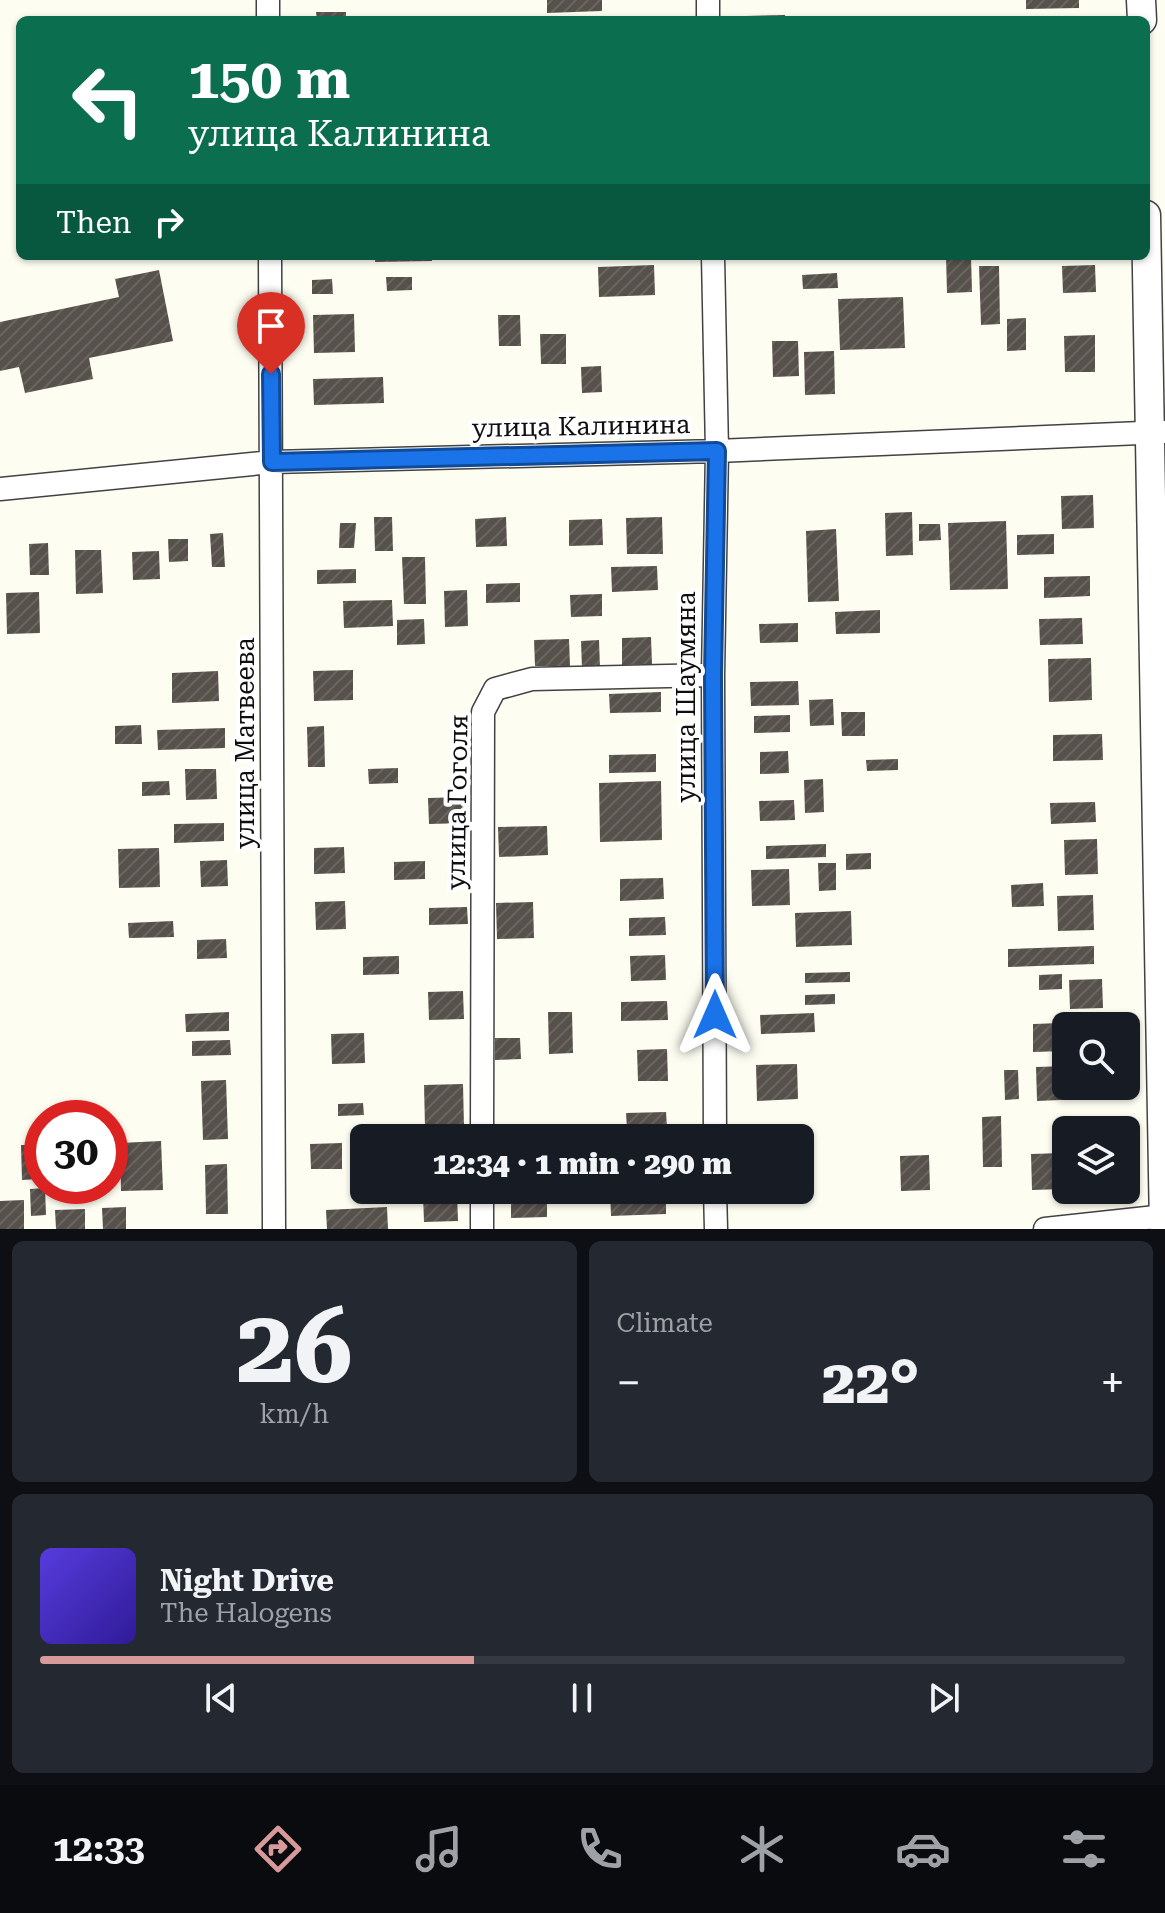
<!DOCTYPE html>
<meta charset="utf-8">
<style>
body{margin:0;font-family:"Roboto Serif",serif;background:#242831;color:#f1f3f6;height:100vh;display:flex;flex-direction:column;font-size:30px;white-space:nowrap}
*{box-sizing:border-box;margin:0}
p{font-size:26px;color:#9ea1a6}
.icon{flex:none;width:44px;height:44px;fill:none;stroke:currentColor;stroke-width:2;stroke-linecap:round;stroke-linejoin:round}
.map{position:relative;height:1229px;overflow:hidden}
.panel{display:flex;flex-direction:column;gap:12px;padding:12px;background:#0d0f14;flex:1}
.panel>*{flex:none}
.banner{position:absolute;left:16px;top:16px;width:1134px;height:244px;border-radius:12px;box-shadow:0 2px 6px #0004;background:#0b6e4f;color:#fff;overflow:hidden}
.fabs{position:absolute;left:1052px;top:1012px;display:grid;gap:16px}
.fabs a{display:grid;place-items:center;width:88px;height:88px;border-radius:12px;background:#171b24;box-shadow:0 2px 6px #0004;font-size:40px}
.speed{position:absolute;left:24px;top:1100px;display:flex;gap:16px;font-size:40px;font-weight:700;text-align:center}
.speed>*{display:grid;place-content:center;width:104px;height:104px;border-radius:50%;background:#171b24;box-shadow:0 2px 6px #0004;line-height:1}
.speed .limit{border:12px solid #d22;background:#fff;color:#111}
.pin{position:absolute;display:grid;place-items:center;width:68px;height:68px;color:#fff;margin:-82px -34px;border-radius:50% 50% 50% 0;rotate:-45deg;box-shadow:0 0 8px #0007}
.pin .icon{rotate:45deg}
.me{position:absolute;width:88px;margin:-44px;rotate:0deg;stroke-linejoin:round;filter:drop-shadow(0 0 6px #0008)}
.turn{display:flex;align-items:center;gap:28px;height:168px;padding:0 40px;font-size:36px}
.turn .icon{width:104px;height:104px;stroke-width:2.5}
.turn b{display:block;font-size:56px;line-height:68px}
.then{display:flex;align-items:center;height:76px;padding:0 40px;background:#0003;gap:16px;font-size:30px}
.big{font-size:60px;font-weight:800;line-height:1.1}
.panel .widget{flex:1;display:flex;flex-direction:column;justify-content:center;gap:12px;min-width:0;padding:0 28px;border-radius:12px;background:#242831}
.panel .dial{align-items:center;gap:0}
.dial b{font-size:104px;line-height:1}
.song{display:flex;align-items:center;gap:24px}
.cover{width:96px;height:96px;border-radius:12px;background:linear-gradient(135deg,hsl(250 70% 55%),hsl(250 70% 35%))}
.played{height:8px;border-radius:4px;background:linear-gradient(90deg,#d8999b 40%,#363941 40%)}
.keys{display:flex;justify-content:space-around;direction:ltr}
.heat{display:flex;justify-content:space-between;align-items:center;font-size:44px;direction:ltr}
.panel .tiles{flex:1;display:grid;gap:12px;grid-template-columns:1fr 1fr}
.widget:last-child{grid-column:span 2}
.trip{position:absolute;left:350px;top:1124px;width:464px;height:80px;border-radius:12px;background:#171b24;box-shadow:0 2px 6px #0004;font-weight:800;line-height:80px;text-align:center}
.tab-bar{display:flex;height:128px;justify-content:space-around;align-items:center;background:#090b0e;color:#9ea1a6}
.tab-bar .icon{width:56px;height:56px}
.tab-bar .active{color:#d8999b}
.tab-bar b{font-size:36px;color:#f1f3f6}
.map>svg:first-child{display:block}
.building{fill:url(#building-hatch)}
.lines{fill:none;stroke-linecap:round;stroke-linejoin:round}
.minor-casing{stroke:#424242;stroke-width:25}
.tertiary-casing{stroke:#424242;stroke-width:31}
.minor{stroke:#fff;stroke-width:22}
.tertiary{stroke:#fff;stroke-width:28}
.route-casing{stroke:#114b97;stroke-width:20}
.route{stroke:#1a73e8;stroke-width:14}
.labels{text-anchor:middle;stroke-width:8;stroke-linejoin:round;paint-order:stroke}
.street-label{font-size:26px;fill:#0f0f0f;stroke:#fff}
</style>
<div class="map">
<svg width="1165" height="1229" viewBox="0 0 1165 1229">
<defs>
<pattern id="building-hatch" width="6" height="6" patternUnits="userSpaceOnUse" patternTransform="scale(2)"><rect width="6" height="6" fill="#57514c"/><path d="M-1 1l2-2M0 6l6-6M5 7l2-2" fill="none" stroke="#6a6561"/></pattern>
</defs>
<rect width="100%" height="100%" fill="#fefdf2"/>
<path class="building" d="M547,0H602V11L547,13Z
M1026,0H1079V8L1026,9Z
M316,12H346V20H317Z
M785,15V20H746V16Z
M375,256H432V261L375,262Z
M946,256H971L972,292L947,293Z
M654,265L655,295L599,297L598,267Z
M1095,265L1096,292L1063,293L1062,266Z
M979,266H999L1000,324L981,325Z
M159,270L173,341L89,358L93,379L25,393L19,367L0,371V322L119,297L115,279Z
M837,273L838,288L803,289L802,275Z
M386,277H412V290L387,291Z
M332,279L333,294H312V280Z
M903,297L905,348L840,350L838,299Z
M354,314L355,352L314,353L313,315Z
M498,315H520L521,346H499Z
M1026,318V350L1007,351V319Z
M540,334H566V364H541Z
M1095,335V372H1065L1064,336Z
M772,341H798L799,376L773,377Z
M834,351L835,394L805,395L804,352Z
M601,366L602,392L582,393L581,367Z
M383,377L384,403L314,405L313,379Z
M1093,495L1094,528L1062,529L1061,496Z
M912,512L913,555L886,556L885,513Z
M374,517H392L393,551H375Z
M506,517L507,546L476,547L475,519Z
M662,517L663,554H627L626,518Z
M602,519L603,545L569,546V520Z
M1006,521L1008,589L950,590L948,523Z
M340,523H356L354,548H339Z
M919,524H940L941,540L919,541Z
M836,529L839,601L808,602L806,531Z
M223,533L225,567H212L210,534Z
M1054,534V554L1017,555V535Z
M168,539H188V561L169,562Z
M48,543L49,575H30L29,544Z
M75,550H101L103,593L76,594Z
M159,551L160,579L133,580L132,552Z
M402,557H425L426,604H404Z
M657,566L658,590L612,592L611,567Z
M356,569V583L317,584V570Z
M1090,576V596L1044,598V577Z
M520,583V602L486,603V584Z
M467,590L468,626L445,627L444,591Z
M39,592L40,633L7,634L6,593Z
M602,594V616L571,617L570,595Z
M392,600L393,626L344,628L343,601Z
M880,610V633L836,634L835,612Z
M1082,618L1083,644L1040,645L1039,619Z
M424,619L425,644L397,645V620Z
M798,623V642L760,643L759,624Z
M651,637L652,664L622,665V638Z
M569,639L570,666H535L534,640Z
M599,640L600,668L582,669L581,641Z
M1091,658L1092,700L1049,702L1048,659Z
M353,670V700L314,701L313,671Z
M218,671L219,701L172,703V673Z
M798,681L799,705L751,706L750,682Z
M661,692V712L610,713L609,694Z
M833,699L834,725L810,726L809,700Z
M841,712H865V736H842Z
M790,715V732L754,733V716Z
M141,725L142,744H115V726Z
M324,726L325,767H308L307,727Z
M225,728V748L158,750L157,730Z
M1102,734L1103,760L1053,761V735Z
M788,751L789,773L760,774V752Z
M656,754V772L609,773V755Z
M898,759V770L867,771L866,760Z
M398,768V783L369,784L368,769Z
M185,769H216L217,799L186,800Z
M823,779L824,812L805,813L804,780Z
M169,781L170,795L142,796V782Z
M661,781L662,840L600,842L599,783Z
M465,797L466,823L429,824L428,798Z
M794,800L795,820L760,821L759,801Z
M1095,802L1096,822L1051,824L1050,803Z
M224,823V841L174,843V824Z
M547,826L548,855L499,857L498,827Z
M1097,839L1098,874L1065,875L1064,840Z
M826,844V857L766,859V846Z
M344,847L345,873L314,874V848Z
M159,848L160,887L119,888L118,849Z
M871,853V869L846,870V854Z
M227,860L228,886L201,887L200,861Z
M425,861V879L394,880V862Z
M818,863H836V890L819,891Z
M789,869L790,905L752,906L751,870Z
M663,878L664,899L620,901V879Z
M1043,883L1044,906L1012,907L1011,885Z
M1093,895L1094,930L1058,931L1057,896Z
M345,901L346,929L316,930L315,902Z
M533,902L534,938L497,939L496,903Z
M467,907L468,924L429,925V908Z
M851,911L852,945L796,947L795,913Z
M665,917L666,935L629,936V918Z
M173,921L174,937L129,938L128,923Z
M226,939L227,958L197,959V940Z
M1094,946V964L1008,967V949Z
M665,955L666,980L631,981L630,956Z
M399,956V974L363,975V957Z
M850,972V982L805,983V973Z
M1062,974V989L1039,990V975Z
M1102,979L1103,1008L1070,1009L1069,980Z
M463,991L464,1019L429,1020L428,992Z
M835,994V1004L805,1005V995Z
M667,1001L668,1020L621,1021V1002Z
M229,1012V1031L186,1032L185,1014Z
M548,1012H572L573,1053L549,1054Z
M814,1013L815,1032L761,1034L760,1015Z
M1090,1022V1026H1066V1051L1033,1052V1024Z
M364,1033L365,1063L332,1064L331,1034Z
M495,1038H520L521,1059L495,1060Z
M230,1040L231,1055L192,1056V1041Z
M667,1049L668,1081H638L637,1050Z
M797,1064L798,1099L757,1101L756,1065Z
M1066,1066V1086H1083V1099L1037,1101L1036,1067Z
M1004,1070H1018L1019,1099L1005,1100Z
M226,1080L228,1139L203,1140L201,1081Z
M463,1084L464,1126L425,1127L424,1085Z
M363,1103L364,1115L338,1116V1104Z
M666,1112L667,1127L627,1129L626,1113Z
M1001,1116L1002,1167H983L982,1117Z
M161,1141L163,1190L121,1191L120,1143Z
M342,1143V1169H311L310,1144Z
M21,1145H39V1179L22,1180Z
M358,1152H364V1165H359Z
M1062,1153L1063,1189L1032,1190L1031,1154Z
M929,1155L930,1190L901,1191L900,1156Z
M227,1164L228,1214H206L205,1165Z
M45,1188L46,1215L31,1216L30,1189Z
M511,1190H547V1217L511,1218Z
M610,1190H666V1214L611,1216Z
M457,1193L458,1221L424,1222L423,1195Z
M24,1200V1229H0V1201Z
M126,1207V1229H103L102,1208Z
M387,1207L388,1229H327L326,1210Z
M85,1209V1229H56L55,1210Z"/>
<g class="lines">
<g class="minor-casing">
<path id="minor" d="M268,0V20
M708,0V20
M270,256L274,1229
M713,256L717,451L713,675L715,1138
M0,489L272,462L717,451L1165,432
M482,1138L483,712L495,689L532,679L713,675
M715,1190L716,1229
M482,1229V1190
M1045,1229L1165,1216"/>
</g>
<g class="tertiary-casing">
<path id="tertiary" d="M1141,0L1142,20
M1146,215L1164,1229"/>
</g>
<use href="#minor" class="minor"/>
<use href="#tertiary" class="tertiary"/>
</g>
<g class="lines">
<g class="route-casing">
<path id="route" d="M271,374L272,462L717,451L713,675L715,1015"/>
</g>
<use href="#route" class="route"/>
</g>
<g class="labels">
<g class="street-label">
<text transform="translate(581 426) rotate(-1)" y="9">улица Калинина</text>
<text transform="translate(686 697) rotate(-90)" y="9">улица Шаумяна</text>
<text transform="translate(245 743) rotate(-90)" y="9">улица Матвеева</text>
<text transform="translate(457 802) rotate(-89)" y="9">улица Гоголя</text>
</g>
</g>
</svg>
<div class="fabs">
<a><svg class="icon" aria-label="search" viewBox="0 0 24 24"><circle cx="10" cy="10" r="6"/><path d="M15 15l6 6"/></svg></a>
<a><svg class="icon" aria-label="layers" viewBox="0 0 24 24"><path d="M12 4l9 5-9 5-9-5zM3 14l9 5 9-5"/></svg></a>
</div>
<div class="speed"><div class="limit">30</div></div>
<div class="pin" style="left:271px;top:374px;background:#d93025"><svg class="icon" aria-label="arrive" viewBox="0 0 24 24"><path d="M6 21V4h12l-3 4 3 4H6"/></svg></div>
<svg class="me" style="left:715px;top:1015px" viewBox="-20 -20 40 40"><path d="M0-17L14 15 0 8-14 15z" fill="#1a73e8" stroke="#fff" stroke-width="4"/></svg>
<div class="trip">12:34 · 1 min · 290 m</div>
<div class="banner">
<div class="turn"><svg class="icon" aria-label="left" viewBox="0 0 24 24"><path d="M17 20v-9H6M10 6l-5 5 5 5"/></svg><div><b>150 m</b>улица Калинина</div></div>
<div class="then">Then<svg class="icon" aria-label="right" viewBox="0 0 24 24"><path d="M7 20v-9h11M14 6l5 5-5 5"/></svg></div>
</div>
</div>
<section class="panel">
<div class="tiles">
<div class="widget dial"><b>26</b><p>km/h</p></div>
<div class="widget"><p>Climate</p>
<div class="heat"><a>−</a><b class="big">22°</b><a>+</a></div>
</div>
<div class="widget">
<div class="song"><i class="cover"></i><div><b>Night Drive</b><p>The Halogens</p></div></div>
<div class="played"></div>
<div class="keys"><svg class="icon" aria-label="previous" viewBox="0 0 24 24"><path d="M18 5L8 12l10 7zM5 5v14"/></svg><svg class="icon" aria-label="pause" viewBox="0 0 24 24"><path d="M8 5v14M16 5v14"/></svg><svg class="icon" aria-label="next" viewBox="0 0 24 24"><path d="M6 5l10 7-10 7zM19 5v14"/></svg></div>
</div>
</div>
</section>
<nav class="tab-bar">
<b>12:33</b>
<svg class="icon active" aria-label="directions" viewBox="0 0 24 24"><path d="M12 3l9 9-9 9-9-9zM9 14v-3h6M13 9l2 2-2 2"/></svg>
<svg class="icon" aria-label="music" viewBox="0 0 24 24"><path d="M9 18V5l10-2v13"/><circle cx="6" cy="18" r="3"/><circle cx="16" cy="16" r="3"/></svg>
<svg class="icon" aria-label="phone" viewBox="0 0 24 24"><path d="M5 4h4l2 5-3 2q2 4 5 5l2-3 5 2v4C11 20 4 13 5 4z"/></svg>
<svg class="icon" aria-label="climate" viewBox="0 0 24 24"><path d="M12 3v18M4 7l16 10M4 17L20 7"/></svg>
<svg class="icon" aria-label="car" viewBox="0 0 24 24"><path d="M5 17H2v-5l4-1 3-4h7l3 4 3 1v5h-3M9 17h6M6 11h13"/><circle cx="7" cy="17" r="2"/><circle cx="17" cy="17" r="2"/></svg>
<svg class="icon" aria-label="filters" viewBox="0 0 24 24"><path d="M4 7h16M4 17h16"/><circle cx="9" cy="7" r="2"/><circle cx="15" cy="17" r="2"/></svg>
</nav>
